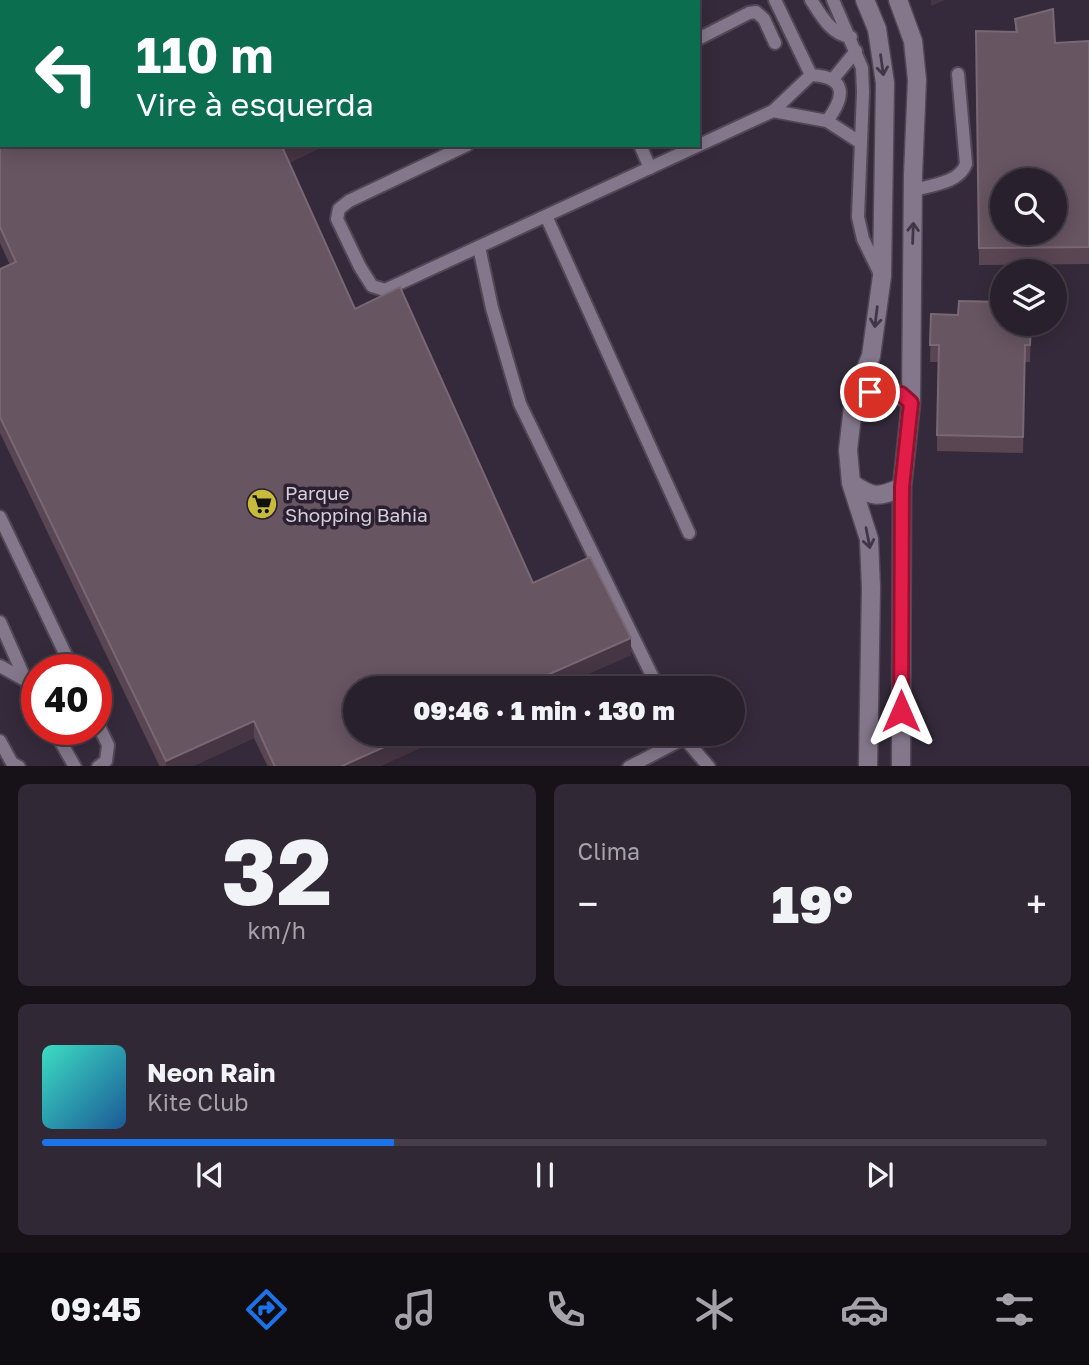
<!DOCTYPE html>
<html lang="pt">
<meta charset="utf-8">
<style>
body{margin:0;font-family:"Golos Text",sans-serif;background:#302834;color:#f1f3f6;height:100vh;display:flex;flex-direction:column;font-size:26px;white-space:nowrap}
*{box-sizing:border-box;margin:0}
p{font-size:23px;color:#a5a3a9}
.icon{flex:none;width:38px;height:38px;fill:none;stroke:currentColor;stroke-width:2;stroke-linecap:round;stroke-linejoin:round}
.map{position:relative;height:766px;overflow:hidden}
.drawer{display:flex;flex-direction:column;gap:18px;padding:18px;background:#161218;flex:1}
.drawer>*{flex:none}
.top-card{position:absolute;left:0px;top:0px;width:700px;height:147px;box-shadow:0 4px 18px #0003,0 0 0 2px #443e48;background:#0b6e4f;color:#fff;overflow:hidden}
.buttons{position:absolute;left:990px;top:168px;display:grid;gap:14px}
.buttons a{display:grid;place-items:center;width:77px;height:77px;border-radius:50%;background:#28202c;box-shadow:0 4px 18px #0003,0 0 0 2px #443e48;font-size:35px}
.speed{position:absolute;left:21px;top:654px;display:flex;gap:14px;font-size:35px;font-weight:700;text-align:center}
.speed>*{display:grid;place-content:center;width:91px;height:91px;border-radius:50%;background:#28202c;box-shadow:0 4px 18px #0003,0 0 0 2px #443e48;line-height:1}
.speed .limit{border:10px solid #d22;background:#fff;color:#111}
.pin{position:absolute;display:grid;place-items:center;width:60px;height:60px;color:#fff;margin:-30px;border:4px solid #fff;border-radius:50%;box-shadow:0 2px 7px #0007}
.me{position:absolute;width:77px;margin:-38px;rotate:0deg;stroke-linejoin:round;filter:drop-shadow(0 0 5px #0008)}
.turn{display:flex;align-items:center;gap:24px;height:147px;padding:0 21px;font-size:32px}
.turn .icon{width:91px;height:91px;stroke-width:2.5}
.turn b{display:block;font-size:49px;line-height:60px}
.big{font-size:52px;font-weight:800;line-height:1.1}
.drawer .tile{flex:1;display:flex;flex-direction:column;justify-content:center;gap:10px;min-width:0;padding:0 24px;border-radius:10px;background:#302834}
.drawer .dial{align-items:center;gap:0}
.dial b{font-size:91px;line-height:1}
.song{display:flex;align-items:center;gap:21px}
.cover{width:84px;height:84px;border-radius:10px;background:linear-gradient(135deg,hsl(170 70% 55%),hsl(210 70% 35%))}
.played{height:7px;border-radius:4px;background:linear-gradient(90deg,#1a73e8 35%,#443e48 35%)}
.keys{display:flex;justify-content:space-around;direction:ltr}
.heat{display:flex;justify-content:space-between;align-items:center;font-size:38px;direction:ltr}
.drawer .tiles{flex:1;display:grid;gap:18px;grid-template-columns:1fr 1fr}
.tile:last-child{grid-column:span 2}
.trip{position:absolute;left:343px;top:676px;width:402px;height:70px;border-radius:35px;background:#28202c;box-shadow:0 4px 18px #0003,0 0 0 2px #443e48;font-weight:800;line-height:70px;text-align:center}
.dock{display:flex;height:112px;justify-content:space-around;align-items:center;background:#100d12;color:#a5a3a9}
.dock .icon{width:49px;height:49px}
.dock .current{color:#1a73e8}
.dock b{font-size:32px;color:#f1f3f6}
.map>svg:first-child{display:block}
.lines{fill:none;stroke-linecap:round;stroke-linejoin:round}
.service-casing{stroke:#514755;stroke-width:16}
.tertiary-casing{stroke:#514755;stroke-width:21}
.service{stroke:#84778b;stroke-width:12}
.tertiary{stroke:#84778b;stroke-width:18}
.wall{fill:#5a4652}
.shaded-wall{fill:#463543}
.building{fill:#675561;stroke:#796874;stroke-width:2;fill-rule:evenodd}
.oneway{stroke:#413648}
.route-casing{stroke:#92132f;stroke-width:18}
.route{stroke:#e11d48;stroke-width:12}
.labels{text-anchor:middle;stroke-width:7;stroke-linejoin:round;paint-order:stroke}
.poi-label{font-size:19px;fill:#d5ced9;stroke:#2b2031;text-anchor:start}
</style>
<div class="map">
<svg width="1089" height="767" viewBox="0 0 1089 767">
<rect width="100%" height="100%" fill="#352a3b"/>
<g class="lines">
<g class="service-casing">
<path id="service" d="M775,0L811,75
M811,0C821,15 831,35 851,37
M833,0L862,68L863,92L858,217L863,239L881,276
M698,39L749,13L756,12L764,19L775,43
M833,79L856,51
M773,111L811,75C848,77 845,97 827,121
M0,137L2,136
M467,145L349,201L339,209L337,219L360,267L372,286L385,290L773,111L827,121L861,143
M640,145L650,168
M914,190C932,185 959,183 966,164L958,74
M546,216L689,533
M479,247L492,308L520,404L658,688
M0,517L73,670
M0,622L26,681L37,700
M0,666L25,680
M96,720L108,745L106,761L98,767
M54,730L75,767
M680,733L709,767
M0,741L12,763L19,767
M629,767L683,739"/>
</g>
<g class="tertiary-casing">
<path id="tertiary" d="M865,0L877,29L885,83L882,276L871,356L854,398L848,450L851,483L869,539L871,588L868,767
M898,0L913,41L917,80L913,175L911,403L902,487L901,767
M854,398C875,389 894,387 911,403
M851,483C873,498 878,498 902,487"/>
</g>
<use href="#service" class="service"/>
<use href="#tertiary" class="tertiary"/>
</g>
<path class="wall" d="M1015,19L1055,43L1089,41V264L979,265L976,31L1015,32Z
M0,140L326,145L289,163L355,309L533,583L631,655L556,688H355L453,733L378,767H268L254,738L191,767H160L0,433V269L10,265L0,243Z
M931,314L1031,324L1030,362H1025L1023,453L937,451L938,362H930Z"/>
<path class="shaded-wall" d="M596,0H631L628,2H593Z
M931,0H945L931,6Z
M2,82V99H0V83Z
M291,145H326L283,166V149Z
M631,638V655L556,688H518Z
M254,721V738L191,767H166V761Z
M415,733H453L378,767H340Z"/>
<path class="building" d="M0,0H179L176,2H2V82L0,83Z
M184,0H596L593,2H184Z
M1053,9L1055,43L1089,41V247L979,248L976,31L1017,32L1015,19ZM1003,180H1055V233H1003Z
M0,140H2V145H291L283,149L355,309L400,287L533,583L590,557L631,638L518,688H355V733H415L340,767H275L254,721L166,761L0,417V269L16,262L0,227Z
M959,301L1003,302V324H1031L1030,345H1025L1023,437L937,435L939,345H930L931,314L958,315Z"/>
<defs><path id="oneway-shaft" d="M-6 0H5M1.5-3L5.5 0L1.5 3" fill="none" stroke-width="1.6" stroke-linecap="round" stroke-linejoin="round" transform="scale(1.75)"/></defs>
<g class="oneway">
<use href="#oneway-shaft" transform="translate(882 65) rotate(82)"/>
<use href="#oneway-shaft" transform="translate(913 233) rotate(-88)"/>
<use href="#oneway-shaft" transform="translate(876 317) rotate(97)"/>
<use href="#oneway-shaft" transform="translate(868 538) rotate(79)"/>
</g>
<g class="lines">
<g class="route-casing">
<path id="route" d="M870,392L901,394L911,403L902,487L901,711"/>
</g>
<use href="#route" class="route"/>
</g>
<defs>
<g id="supermarket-disc" transform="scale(1.575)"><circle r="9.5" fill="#c7bb3b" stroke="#2b2031"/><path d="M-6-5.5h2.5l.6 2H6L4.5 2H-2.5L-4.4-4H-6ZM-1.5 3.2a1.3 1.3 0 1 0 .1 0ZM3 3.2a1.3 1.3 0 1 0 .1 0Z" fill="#111"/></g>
</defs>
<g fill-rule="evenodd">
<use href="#supermarket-disc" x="262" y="504"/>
</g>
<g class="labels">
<g class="poi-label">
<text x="285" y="500">Parque<tspan x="285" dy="22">Shopping Bahia</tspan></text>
</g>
</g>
</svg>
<div class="buttons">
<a><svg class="icon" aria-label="search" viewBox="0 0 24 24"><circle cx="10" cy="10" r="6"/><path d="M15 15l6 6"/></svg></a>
<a><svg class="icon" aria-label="layers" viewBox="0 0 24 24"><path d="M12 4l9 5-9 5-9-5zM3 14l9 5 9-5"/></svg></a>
</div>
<div class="speed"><div class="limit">40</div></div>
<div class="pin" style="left:870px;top:392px;background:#d93025"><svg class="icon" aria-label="arrive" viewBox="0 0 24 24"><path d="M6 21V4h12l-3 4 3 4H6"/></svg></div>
<svg class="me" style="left:901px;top:711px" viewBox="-20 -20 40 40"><path d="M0-17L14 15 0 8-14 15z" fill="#e11d48" stroke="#fff" stroke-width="4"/></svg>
<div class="trip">09:46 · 1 min · 130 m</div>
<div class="top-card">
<div class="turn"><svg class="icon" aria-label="left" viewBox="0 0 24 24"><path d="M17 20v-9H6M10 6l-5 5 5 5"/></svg><div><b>110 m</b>Vire à esquerda</div></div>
</div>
</div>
<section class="drawer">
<div class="tiles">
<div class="tile dial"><b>32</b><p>km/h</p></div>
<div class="tile"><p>Clima</p>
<div class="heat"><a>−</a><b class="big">19°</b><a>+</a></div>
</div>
<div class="tile">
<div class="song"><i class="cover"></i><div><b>Neon Rain</b><p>Kite Club</p></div></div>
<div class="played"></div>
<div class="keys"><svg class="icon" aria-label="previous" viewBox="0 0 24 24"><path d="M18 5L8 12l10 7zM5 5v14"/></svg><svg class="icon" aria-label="pause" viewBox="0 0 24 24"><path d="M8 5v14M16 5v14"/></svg><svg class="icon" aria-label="next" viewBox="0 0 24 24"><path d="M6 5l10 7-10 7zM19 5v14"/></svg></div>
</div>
</div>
</section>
<nav class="dock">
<b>09:45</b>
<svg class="icon current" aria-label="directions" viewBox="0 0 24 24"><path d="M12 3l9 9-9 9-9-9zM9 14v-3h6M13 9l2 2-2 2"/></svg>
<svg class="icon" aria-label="music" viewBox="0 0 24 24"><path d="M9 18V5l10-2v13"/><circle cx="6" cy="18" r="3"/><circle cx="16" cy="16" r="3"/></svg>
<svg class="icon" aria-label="phone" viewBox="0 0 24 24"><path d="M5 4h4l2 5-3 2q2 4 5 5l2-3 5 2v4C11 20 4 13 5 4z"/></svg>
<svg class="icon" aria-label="climate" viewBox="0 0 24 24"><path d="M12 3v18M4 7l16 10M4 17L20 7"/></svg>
<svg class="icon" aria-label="car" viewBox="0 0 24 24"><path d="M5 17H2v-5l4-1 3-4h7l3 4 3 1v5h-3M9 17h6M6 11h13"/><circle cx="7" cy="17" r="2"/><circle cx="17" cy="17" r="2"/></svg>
<svg class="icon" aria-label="filters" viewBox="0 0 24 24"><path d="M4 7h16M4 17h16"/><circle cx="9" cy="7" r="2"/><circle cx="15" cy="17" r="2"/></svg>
</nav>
